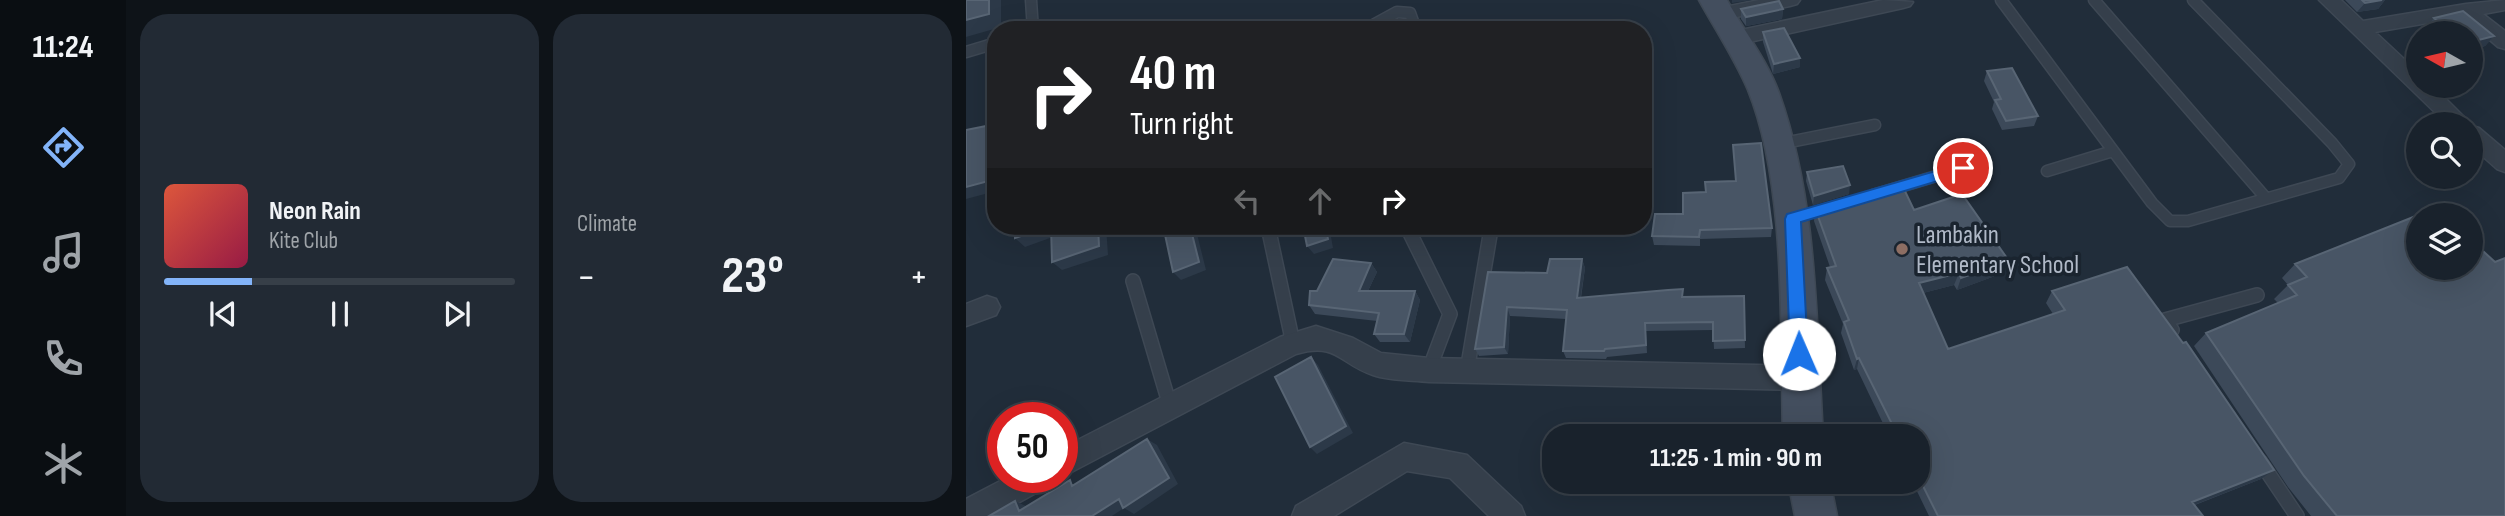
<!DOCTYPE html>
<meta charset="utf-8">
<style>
body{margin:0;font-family:"Sofia Sans Condensed",sans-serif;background:#222a34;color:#f1f3f6;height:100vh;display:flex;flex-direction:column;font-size:26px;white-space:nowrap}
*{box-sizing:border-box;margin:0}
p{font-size:23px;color:#9fa4a9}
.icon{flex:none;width:38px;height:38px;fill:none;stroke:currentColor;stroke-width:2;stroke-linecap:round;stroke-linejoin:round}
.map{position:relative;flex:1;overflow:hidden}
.panel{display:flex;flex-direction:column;gap:14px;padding:14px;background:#0e1318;width:840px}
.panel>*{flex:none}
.hud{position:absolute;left:21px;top:21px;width:665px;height:214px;border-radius:28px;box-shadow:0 7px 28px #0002,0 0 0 2px #373f48;background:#202124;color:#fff;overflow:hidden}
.needle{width:46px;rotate:278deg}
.fabs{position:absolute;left:1440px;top:21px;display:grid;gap:14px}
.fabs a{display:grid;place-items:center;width:77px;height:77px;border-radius:50%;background:#19222c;box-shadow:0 7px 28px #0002,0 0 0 2px #373f48;font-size:35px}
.speed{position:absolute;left:21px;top:402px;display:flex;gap:14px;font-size:35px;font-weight:700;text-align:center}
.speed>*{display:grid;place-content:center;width:91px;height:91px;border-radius:50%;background:#19222c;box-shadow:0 7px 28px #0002,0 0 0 2px #373f48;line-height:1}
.speed .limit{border:10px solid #d22;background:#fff;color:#111}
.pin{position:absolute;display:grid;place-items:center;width:60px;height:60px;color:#fff;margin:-30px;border:4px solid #fff;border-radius:50%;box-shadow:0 2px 7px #0007}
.me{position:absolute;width:77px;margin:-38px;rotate:359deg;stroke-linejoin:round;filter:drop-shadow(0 0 5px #0008)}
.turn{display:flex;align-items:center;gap:24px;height:147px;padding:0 28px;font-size:32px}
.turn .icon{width:91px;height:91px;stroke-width:2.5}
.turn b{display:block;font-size:49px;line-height:60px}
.lanes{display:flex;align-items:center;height:66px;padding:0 28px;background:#0003;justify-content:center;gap:35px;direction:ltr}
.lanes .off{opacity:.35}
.big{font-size:52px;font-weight:700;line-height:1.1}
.panel .widget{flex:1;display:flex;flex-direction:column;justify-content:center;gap:10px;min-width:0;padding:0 24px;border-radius:28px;background:#222a34}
.song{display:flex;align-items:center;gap:21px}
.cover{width:84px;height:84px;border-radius:10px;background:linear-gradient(135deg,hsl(10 70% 55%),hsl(340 70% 35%))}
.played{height:7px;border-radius:4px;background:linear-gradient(90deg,#83b4f9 25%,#373f48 25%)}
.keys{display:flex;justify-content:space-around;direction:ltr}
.heat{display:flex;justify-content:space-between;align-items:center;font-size:38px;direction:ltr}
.panel .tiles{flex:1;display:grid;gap:14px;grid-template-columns:repeat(2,1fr)}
.trip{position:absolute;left:576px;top:424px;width:388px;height:70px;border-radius:28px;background:#19222c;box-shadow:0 7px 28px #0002,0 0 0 2px #373f48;font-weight:700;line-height:70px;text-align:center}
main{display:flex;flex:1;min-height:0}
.tabs{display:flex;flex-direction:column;width:126px;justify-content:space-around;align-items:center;background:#0a0e12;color:#9fa4a9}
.tabs .icon{width:49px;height:49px}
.tabs .current{color:#83b4f9}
.tabs b{font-size:32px;color:#f1f3f6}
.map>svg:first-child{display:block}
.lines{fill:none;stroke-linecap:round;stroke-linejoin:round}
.lane-far1-casing{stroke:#3e4854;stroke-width:13}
.lane-casing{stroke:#3e4854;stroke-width:16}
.street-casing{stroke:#3e4854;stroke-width:3}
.secondary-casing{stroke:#3e4854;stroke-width:3}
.lane-far1{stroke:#353f4b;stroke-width:10}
.lane{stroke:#353f4b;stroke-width:13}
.street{fill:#353f4b;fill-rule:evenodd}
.secondary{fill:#434e5e;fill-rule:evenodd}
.wall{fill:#3c4959}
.shaded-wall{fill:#2c3948}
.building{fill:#485565;stroke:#586574;stroke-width:2}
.route{fill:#1a73e8;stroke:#114b97;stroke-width:2}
.education-dot{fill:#8d6e63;stroke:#1a242f;stroke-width:2.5}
.labels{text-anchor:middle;stroke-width:7;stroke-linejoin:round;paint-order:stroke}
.poi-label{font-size:26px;fill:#b0b9c7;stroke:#1a242f;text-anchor:start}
</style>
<main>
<nav class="tabs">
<b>11:24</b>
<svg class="icon current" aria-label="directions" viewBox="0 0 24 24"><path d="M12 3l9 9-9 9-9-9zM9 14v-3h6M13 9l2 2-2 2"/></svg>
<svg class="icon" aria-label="music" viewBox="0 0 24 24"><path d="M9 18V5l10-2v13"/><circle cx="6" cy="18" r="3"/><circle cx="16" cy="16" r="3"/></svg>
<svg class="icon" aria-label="phone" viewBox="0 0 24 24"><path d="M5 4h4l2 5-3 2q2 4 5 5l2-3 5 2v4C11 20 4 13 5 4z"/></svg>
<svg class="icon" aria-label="climate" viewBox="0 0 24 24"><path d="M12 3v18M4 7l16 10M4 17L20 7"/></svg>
</nav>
<section class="panel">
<div class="tiles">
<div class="widget">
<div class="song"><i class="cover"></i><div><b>Neon Rain</b><p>Kite Club</p></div></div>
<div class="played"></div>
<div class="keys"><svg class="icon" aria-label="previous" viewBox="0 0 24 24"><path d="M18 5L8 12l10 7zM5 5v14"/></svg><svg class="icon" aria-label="pause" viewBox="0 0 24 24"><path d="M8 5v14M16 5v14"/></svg><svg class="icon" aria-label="next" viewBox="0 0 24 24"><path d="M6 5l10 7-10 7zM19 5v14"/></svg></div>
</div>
<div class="widget"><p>Climate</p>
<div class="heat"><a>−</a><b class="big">23°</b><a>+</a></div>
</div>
</div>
</section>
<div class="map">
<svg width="1539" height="516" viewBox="0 0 1539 516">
<rect width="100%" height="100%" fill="#212d3a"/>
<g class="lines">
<g class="lane-far1-casing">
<path id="lane-far1" d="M65,0L67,30
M1035,0L1186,203L1204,221H1222L1373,178L1383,164L1366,143L1227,0
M1128,0L1299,197
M398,30L431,12L444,13L450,30
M0,52L30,43
M813,144L909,125
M1081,171L1147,151
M907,195L997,168
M440,226L443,231
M524,231L525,228"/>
</g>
<g class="lane-casing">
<path id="lane" d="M442,229L484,314L463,370
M304,236L325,334L323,345
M167,281L204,406
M1206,330L1199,320L1291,295
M501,371L525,229
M1294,461L1331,516"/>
</g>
<g class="street-casing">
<path id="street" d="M793,0H834L831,4L824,6L756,20L749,19L746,14L749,9Z
M917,0L947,2L944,6L937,8L770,45L763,43L760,38L763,33L770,31Z
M1353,0H1375L1397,21L1500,4L1539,0V10L1517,14L1539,31V49L1532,47L1497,17L1409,32L1452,72V86H1467L1505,124H1481Z
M1505,126L1513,128L1539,150V172L1531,169L1505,146Z
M21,296L30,299L34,307L30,315L0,326V304Z
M350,326L387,338L415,353L463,358L834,366L844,369L847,378L844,387L834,390L463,382C445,380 424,381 407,375C373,364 372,342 330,354L96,477V448L314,337Z
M438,443L501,455L555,506L559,516H523L484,478L441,471L368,516H326L330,506Z
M40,478H83L79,488L28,516H0V499Z"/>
</g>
<g class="secondary-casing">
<path id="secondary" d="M733,0H761C777,29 802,62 813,93C852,203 850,321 857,436H817C814,332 821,186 782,90C769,59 749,29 733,0Z
M822,481H864L871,516H829Z"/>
</g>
<use href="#lane-far1" class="lane-far1"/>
<use href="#lane" class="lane"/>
<use href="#street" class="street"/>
<use href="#secondary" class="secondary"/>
</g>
<path class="wall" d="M1379,0H1419L1412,9L1391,12Z
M775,9H817L816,19L780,26L775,19Z
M1497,11L1528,36L1519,46L1505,50V33H1466L1460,28L1468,18Z
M797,32L834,58V67L807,74L797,42Z
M1452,50V62L1447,57Z
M1021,71L1072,116L1068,126L1036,130L1026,109L1028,102L1018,81Z
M767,145L806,228L805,237L734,239V246L688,245L686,236L717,214L740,192L770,181Z
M841,172L883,194L847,205L840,181Z
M849,208L948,210L1043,261L1037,273L991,290L988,285L957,293L982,349L1087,314L1080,303L1086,291L1295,479L1229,505L1237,516H963L946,481H952V436H923L891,369L888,370L875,333L877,324L859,280L861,268L864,267L848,221Z
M1470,208L1539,516H1345L1322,487L1228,346L1240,333L1312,303L1308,299L1322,285L1316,278L1329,264Z
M616,259L619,268L615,298L778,296L779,348L748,349L747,330L680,331L681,353L641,357L640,359L600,358L597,351L600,319L544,316L542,354L513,356L509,349L522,272L581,273Z
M405,263L411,272L402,291H449L454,300L444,342H414L408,334L411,321L349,314L343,305L351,291Z"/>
<path class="shaded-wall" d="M23,0H35V27L0,37V20Z
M766,0H786L766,3Z
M1419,0L1412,9L1391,12L1399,3Z
M817,9L816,19L780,26V17Z
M1528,36L1519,46L1505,49V42Z
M834,58V67L807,74L808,64Z
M30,179V191L0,199V187Z
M884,185L883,194L847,205L848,196Z
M85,226L95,234L59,247L49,238Z
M132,226H140L142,255L96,270L86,262Z
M224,226H227L230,230L240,270L215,280L207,272Z
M359,226H363L367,248L348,254L341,246Z
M616,259L619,268L613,307L611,298Z
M1043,261L1037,273L991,290L995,278Z
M405,263L411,272L398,299L393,291Z
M993,273L988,285L949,295L953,283Z
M449,291L454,300L444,342L438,334Z
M541,307L544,316L542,354L538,347Z
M345,357L352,365L387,433L351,454L344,447Z
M893,358L891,369L888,370L891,359Z
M181,439L191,445L212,484L168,514L158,508L146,516H126Z
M1308,470L1295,479L1215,510L1226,502Z
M49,501L62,507L53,511Z"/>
<path class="building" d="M0,0H23V14L0,20Z
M1396,0H1416L1399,3Z
M813,1L817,9L780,17L775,9Z
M1497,11L1528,36L1505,42V33H1486L1468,18Z
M818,28L834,58L808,64L797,32Z
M1046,68L1072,116L1040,121L1029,100L1035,99L1021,71Z
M30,124V179L0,187V130Z
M795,143L806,228L734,230L733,237L686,236L689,214H717V193L740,192L739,182L770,181L767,145Z
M877,166L884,185L848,196L841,172Z
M937,187L948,210L996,194L1043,261L995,278L993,273L953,283L982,349L1099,310L1086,291L1161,267L1217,343L1220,342L1308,470L1226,502L1237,516H972L952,476V436H932L893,358L891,359L878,322L883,320L861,268L870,266L849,208L890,196Z
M1470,208L1478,215H1452V268H1505V240L1529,262L1539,258V516H1371L1338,476L1240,333L1331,295L1322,285L1341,277L1329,264Z
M49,226H85L49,238Z
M85,226H132L133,246L86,262Z
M210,226H224L233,262L207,272L198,230Z
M337,226H359L362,239L341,246Z
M367,259L405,263L393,291H449L438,334H408L413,313L343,305L344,291H351Z
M584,259H616L611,298L702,290L717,289L716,297L778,296L779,340L747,341V322L679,323L680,345L639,349L638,351H597L601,310L541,307L538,347L509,349L522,272L581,273Z
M345,357L380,426L344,447L309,377Z
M181,439L203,478L157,508L153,499L126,516H23L49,501L53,511L104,480L106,486Z"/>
<path class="route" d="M997,163L1004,168L1002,172L835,222L842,354L839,359L833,362L827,359L824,354L819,219L821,214Z"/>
<circle class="education-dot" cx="936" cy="249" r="7"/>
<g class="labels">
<g class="poi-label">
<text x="950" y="243">Lambakin<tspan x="950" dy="30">Elementary School</tspan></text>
</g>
</g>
</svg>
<div class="fabs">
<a><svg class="needle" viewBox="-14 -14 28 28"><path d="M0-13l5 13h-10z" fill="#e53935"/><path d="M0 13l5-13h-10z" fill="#9fa4a9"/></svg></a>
<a><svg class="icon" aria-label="search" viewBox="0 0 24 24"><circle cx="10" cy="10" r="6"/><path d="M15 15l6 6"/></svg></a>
<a><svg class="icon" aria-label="layers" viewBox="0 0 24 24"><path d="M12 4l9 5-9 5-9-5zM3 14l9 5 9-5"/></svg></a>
</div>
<div class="speed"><div class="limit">50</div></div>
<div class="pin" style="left:997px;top:168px;background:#d93025"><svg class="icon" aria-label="arrive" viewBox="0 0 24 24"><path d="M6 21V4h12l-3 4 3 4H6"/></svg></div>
<svg class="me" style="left:833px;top:354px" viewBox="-20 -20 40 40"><circle r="19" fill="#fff"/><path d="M0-13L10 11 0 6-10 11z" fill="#1a73e8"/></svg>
<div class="trip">11:25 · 1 min · 90 m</div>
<div class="hud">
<div class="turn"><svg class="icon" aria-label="right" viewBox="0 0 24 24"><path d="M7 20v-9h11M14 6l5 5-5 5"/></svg><div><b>40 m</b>Turn right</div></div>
<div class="lanes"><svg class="icon off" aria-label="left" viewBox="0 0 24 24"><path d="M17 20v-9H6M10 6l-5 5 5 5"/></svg><svg class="icon off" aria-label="ahead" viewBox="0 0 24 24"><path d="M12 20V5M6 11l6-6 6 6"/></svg><svg class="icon" aria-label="right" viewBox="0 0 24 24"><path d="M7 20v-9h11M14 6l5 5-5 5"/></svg></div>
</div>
</div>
</main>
